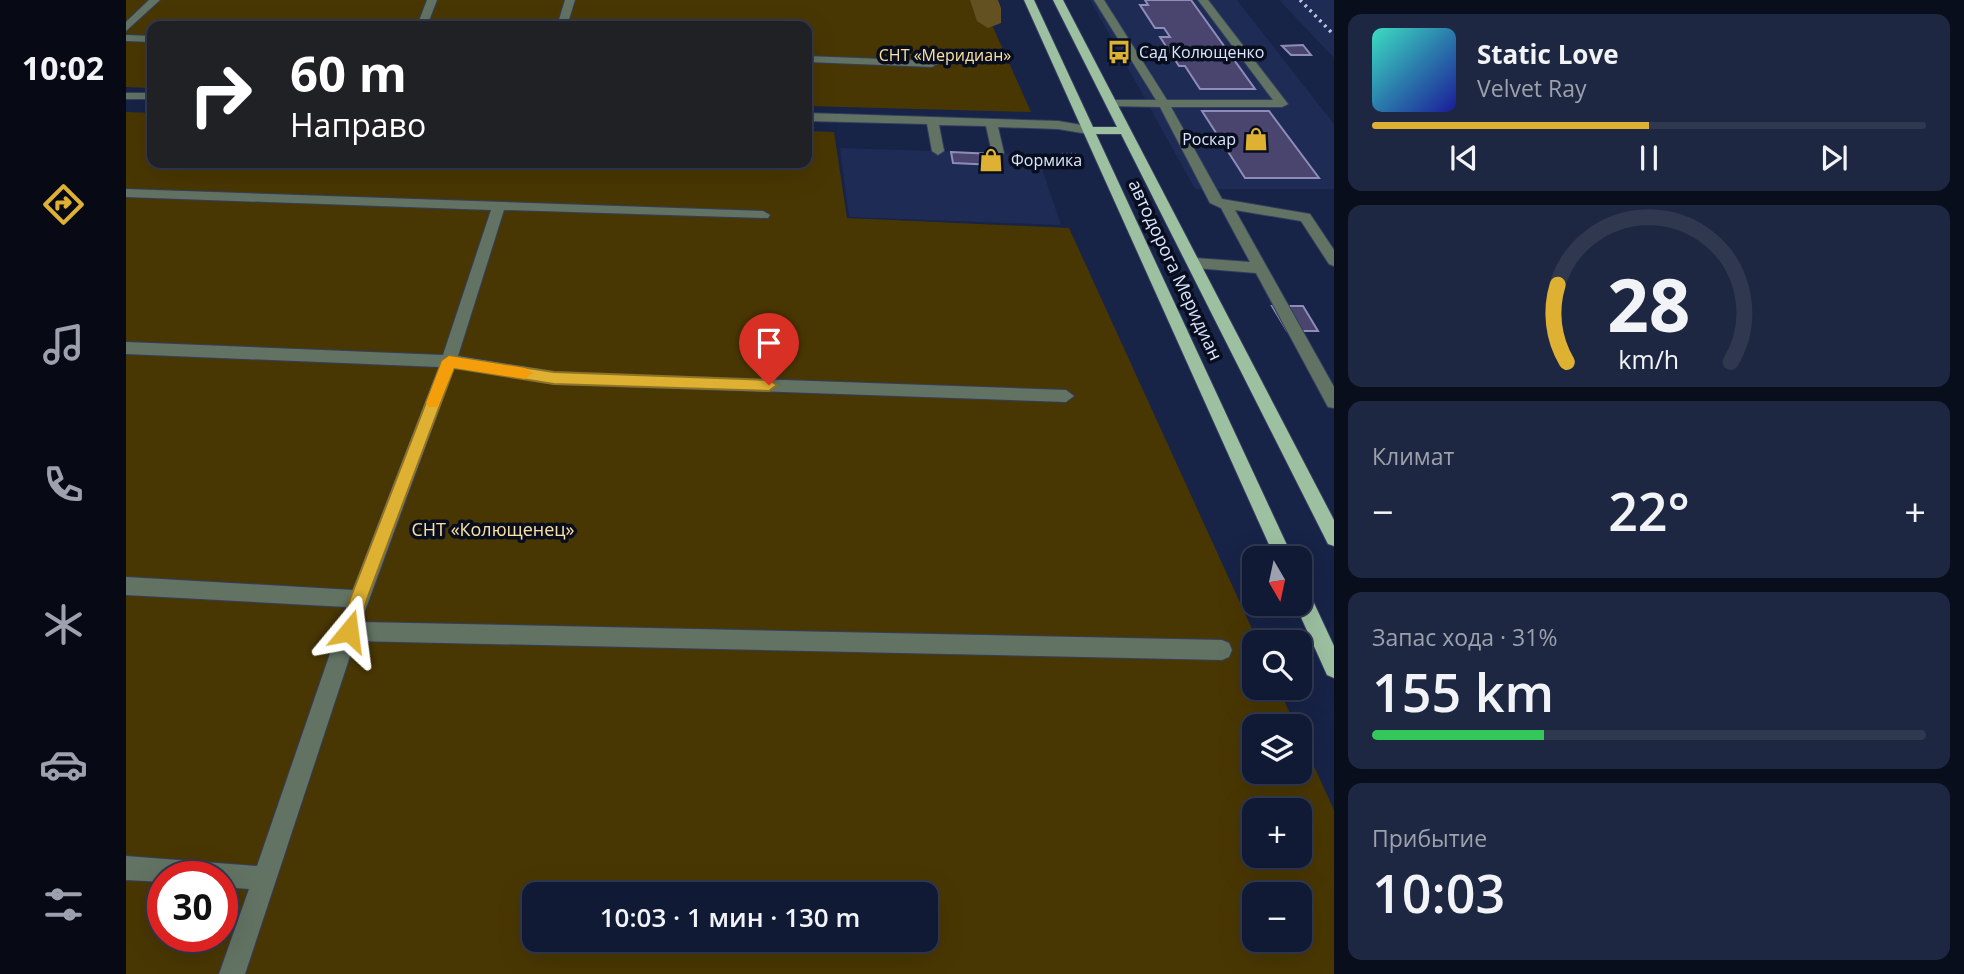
<!DOCTYPE html>
<html lang="ru">
<meta charset="utf-8">
<style>
body{margin:0;font-family:"Open Sans",sans-serif;background:#1e2741;color:#f1f3f6;height:100vh;display:flex;flex-direction:column;font-size:26px;white-space:nowrap}
*{box-sizing:border-box;margin:0}
p{font-size:23px;color:#9ca1ad}
.icon{flex:none;width:38px;height:38px;fill:none;stroke:currentColor;stroke-width:2;stroke-linecap:round;stroke-linejoin:round}
.map{position:relative;flex:1;overflow:hidden}
.side{display:flex;flex-direction:column;gap:14px;padding:14px;background:#090e1d;width:630px}
.side>*{flex:none}
.banner{position:absolute;left:21px;top:21px;width:665px;height:147px;border-radius:14px;box-shadow:0 7px 28px #0002,0 0 0 2px #303850;background:#202124;color:#fff;overflow:hidden}
.needle{width:46px;rotate:171deg}
.controls{position:absolute;left:1116px;top:546px;display:grid;gap:14px}
.controls a{display:grid;place-items:center;width:70px;height:70px;border-radius:14px;background:#111a35;box-shadow:0 7px 28px #0002,0 0 0 2px #303850;font-size:35px}
.speed{position:absolute;left:21px;top:861px;display:flex;gap:14px;font-size:35px;font-weight:700;text-align:center}
.speed>*{display:grid;place-content:center;width:91px;height:91px;border-radius:50%;background:#111a35;box-shadow:0 7px 28px #0002,0 0 0 2px #303850;line-height:1}
.speed .limit{border:10px solid #d22;background:#fff;color:#111}
.pin{position:absolute;display:grid;place-items:center;width:60px;height:60px;color:#fff;margin:-72px -30px;border-radius:50% 50% 50% 0;rotate:-45deg;box-shadow:0 0 7px #0007}
.pin .icon{rotate:45deg}
.me{position:absolute;width:77px;margin:-38px;rotate:16deg;stroke-linejoin:round;filter:drop-shadow(0 0 5px #0008)}
.turn{display:flex;align-items:center;gap:24px;height:147px;padding:0 28px;font-size:32px}
.turn .icon{width:91px;height:91px;stroke-width:2.5}
.turn b{display:block;font-size:49px;line-height:60px}
.big{font-size:52px;font-weight:600;line-height:1.1}
.side .widget{flex:1;display:flex;flex-direction:column;justify-content:center;gap:10px;min-width:0;padding:0 24px;border-radius:14px;background:#1e2741}
.side .dial{align-items:center;gap:0}
.dial svg{height:182px;overflow:visible;fill:none;stroke:#303850;stroke-width:7;stroke-linecap:round;text-anchor:middle}
.dial text{fill:#f1f3f6;stroke:none}
.song{display:flex;align-items:center;gap:21px}
.cover{width:84px;height:84px;border-radius:10px;background:linear-gradient(135deg,hsl(170 70% 55%),hsl(240 70% 35%))}
.played{height:7px;border-radius:4px;background:linear-gradient(90deg,#deb133 50%,#303850 50%)}
.keys{display:flex;justify-content:space-around;direction:ltr}
.heat{display:flex;justify-content:space-between;align-items:center;font-size:38px;direction:ltr}
.charge{height:10px;border-radius:5px;background:linear-gradient(90deg,#34c759 31%,#303850 0)}
.trip{position:absolute;left:396px;top:882px;width:416px;height:70px;border-radius:14px;background:#111a35;box-shadow:0 7px 28px #0002,0 0 0 2px #303850;font-weight:600;line-height:70px;text-align:center}
main{display:flex;flex:1;min-height:0}
.tabs{display:flex;flex-direction:column;width:126px;justify-content:space-around;align-items:center;background:#070a15;color:#9ca1ad}
.tabs .icon{width:49px;height:49px}
.tabs .on{color:#deb133}
.tabs b{font-size:32px;color:#f1f3f6}
.map>svg:first-child{display:block}
.built{fill:#1d2b55}
.green{fill:#493703;fill-rule:evenodd}
.forest{fill:#645122}
.building{fill:#49456e;stroke:#8f8cba;stroke-width:2}
.lines{fill:none;stroke-linecap:round;stroke-linejoin:round}
.minor-casing{stroke:#333e61;stroke-width:2}
.major-casing{stroke:#333e61;stroke-width:2}
.path{stroke:#7a85a3;stroke-width:2.5;stroke-dasharray:1 3.5;stroke-linecap:butt}
.minor{fill:#627363;fill-rule:evenodd}
.major{fill:#9dc0a1;fill-rule:evenodd}
.rail{stroke:#bec8e2;stroke-width:3.5;stroke-dasharray:2.5 4.5;stroke-linecap:butt}
.route{fill:#deb133;stroke:#907321;stroke-width:2}
.slow{fill:#f59e0b}
.labels{text-anchor:middle;stroke-width:7;stroke-linejoin:round;paint-order:stroke}
.far-poi-label{font-size:16px;fill:#dce6fe;stroke:#080e1e;text-anchor:start}
.far-park-label{font-size:16px;fill:#fce1a0;stroke:#080e1e}
.street-label{font-size:18px;fill:#dce6fe;stroke:#080e1e}
.park-label{font-size:18px;fill:#fce1a0;stroke:#080e1e}
</style>
<main>
<nav class="tabs">
<b>10:02</b>
<svg class="icon on" aria-label="directions" viewBox="0 0 24 24"><path d="M12 3l9 9-9 9-9-9zM9 14v-3h6M13 9l2 2-2 2"/></svg>
<svg class="icon" aria-label="music" viewBox="0 0 24 24"><path d="M9 18V5l10-2v13"/><circle cx="6" cy="18" r="3"/><circle cx="16" cy="16" r="3"/></svg>
<svg class="icon" aria-label="phone" viewBox="0 0 24 24"><path d="M5 4h4l2 5-3 2q2 4 5 5l2-3 5 2v4C11 20 4 13 5 4z"/></svg>
<svg class="icon" aria-label="climate" viewBox="0 0 24 24"><path d="M12 3v18M4 7l16 10M4 17L20 7"/></svg>
<svg class="icon" aria-label="car" viewBox="0 0 24 24"><path d="M5 17H2v-5l4-1 3-4h7l3 4 3 1v5h-3M9 17h6M6 11h13"/><circle cx="7" cy="17" r="2"/><circle cx="17" cy="17" r="2"/></svg>
<svg class="icon" aria-label="filters" viewBox="0 0 24 24"><path d="M4 7h16M4 17h16"/><circle cx="9" cy="7" r="2"/><circle cx="15" cy="17" r="2"/></svg>
</nav>
<div class="map">
<svg width="1208" height="974" viewBox="0 0 1208 974">
<rect width="100%" height="100%" fill="#172347"/>
<path class="built" d="M964,0H1111L1208,124V189H1069Z
M1153,0H1208V58Z
M714,148L911,154L935,225L723,217Z"/>
<path class="green" d="M0,0H855L905,112L681,106V26H26V88L0,87Z
M0,112L26,113V163H681V131L708,132L721,218L943,228L1132,642H1129V688H1152L1170,726H1129V772H1174V736L1208,810V974H0ZM1129,810H1174V856H1129ZM37,877H96V936H37ZM408,894H800V940H408ZM1129,894H1174V940H1129Z"/>
<path class="forest" d="M844,0H872L875,8V23L862,28L851,21Z"/>
<path class="building" d="M1019,0H1065L1129,89H1074L1059,66H1053L1034,37H1044L1038,28H1029L1014,5H1022Z
M1177,45L1185,55H1165L1156,46Z
M1076,111H1143L1193,178H1119Z
M825,152L867,154L869,165L827,163Z
M1146,306H1177L1192,331H1161Z"/>
<g class="lines">
<g class="minor-casing">
<path id="minor" d="M23,0H34L0,31V22Z
M301,0H311L301,26H291Z
M439,0H449L441,26H431Z
M968,0H978L1041,100H1147L1072,0H1082L1162,104L1156,107H1045L1096,199L1184,214L1208,250V266L1203,264L1175,221L1109,210L1208,387V408L1202,407L1130,273L1069,268L1062,263L1069,258L1124,262L1095,208L1084,203L1034,107L985,106L979,103L985,100H1030Z
M0,35L26,36V42L0,41Z
M681,56L806,61L811,64L806,67L681,62Z
M0,93H26V99H0Z
M681,113L932,121L962,126L968,130L962,134L932,129L872,127L878,153L872,157L866,153L860,126L813,125L818,151L812,155L806,151L801,124L681,121Z
M0,189L637,211L644,215L642,218L378,210L332,356L428,372L940,390L948,396L940,402L428,384L328,368L235,622L1096,640L1103,643L1106,650L1103,657L1096,660L229,641L119,974H93L123,889L96,887V877H37V882L0,880V856L131,866L220,607L0,595V577L227,590L313,367L0,354V342L317,355L365,210L0,197Z"/>
</g>
<g class="major-casing">
<path id="major" d="M898,0H908L967,127H991L927,0H937L1208,520V546L1202,544L995,134H970L1167,558H1149Z
M1174,585L1181,588L1208,646V678L1201,675L1169,604H1174Z"/>
</g>
<path class="path" d="M936,154H950"/>
<use href="#minor" class="minor"/>
<use href="#major" class="major"/>
<path class="rail" d="M1174,0L1208,35"/>
</g>
<path class="route" d="M323,356L428,372L643,380L651,385L643,391L428,384L328,368L241,599L230,638L223,640L217,638L214,631L224,599L316,361Z"/>
<path class="slow" d="M323,356L399,368L407,373L399,379L328,368L312,407H302L300,403L316,361Z"/>
<defs>
<g id="bus-bare" transform="scale(1.89)"><path d="M-5-6H5V4H4V6H2V4H-2V6H-4V4H-5ZM-3.5-4V0h7V-4ZM-3.5 1.2v1.5H-2V1.2ZM2 1.2v1.5H3.5V1.2Z" fill="#deb133" stroke="#080e1e" stroke-width="2.5" paint-order="stroke"/></g>
<g id="shop-bare" transform="scale(1.89)"><path d="M-5-2.5h2.3a2.7 3.5 0 0 1 5.4 0H5L5.5 6h-11ZM-1.5-2.5h3a1.5 2.3 0 0 0-3 0Z" fill="#deb133" stroke="#080e1e" stroke-width="2.5" paint-order="stroke"/></g>
</defs>
<g fill-rule="evenodd">
<use href="#bus-bare" x="993" y="52"/>
<use href="#shop-bare" x="1130" y="139"/>
<use href="#shop-bare" x="865" y="160"/>
</g>
<g class="labels">
<g class="far-poi-label">
<text x="1013" y="58">Сад Колющенко</text>
<text x="1110" y="145" text-anchor="end">Роскар</text>
<text x="885" y="166">Формика</text>
</g>
<g class="far-park-label">
<text x="819" y="61">СНТ «Меридиан»</text>
</g>
<g class="street-label">
<text transform="translate(1049 270) rotate(65)" y="6">автодорога Меридиан</text>
</g>
<g class="park-label">
<text x="367" y="536">СНТ «Колющенец»</text>
</g>
</g>
</svg>
<div class="controls">
<a><svg class="needle" viewBox="-14 -14 28 28"><path d="M0-13l5 13h-10z" fill="#e53935"/><path d="M0 13l5-13h-10z" fill="#9ca1ad"/></svg></a>
<a><svg class="icon" aria-label="search" viewBox="0 0 24 24"><circle cx="10" cy="10" r="6"/><path d="M15 15l6 6"/></svg></a>
<a><svg class="icon" aria-label="layers" viewBox="0 0 24 24"><path d="M12 4l9 5-9 5-9-5zM3 14l9 5 9-5"/></svg></a>
<a>+</a>
<a>−</a>
</div>
<div class="speed"><div class="limit">30</div></div>
<div class="pin" style="left:643px;top:385px;background:#d93025"><svg class="icon" aria-label="arrive" viewBox="0 0 24 24"><path d="M6 21V4h12l-3 4 3 4H6"/></svg></div>
<svg class="me" style="left:223px;top:631px" viewBox="-20 -20 40 40"><path d="M0-17L14 15 0 8-14 15z" fill="#deb133" stroke="#fff" stroke-width="4"/></svg>
<div class="trip">10:03 · 1 мин · 130 m</div>
<div class="banner">
<div class="turn"><svg class="icon" aria-label="right" viewBox="0 0 24 24"><path d="M7 20v-9h11M14 6l5 5-5 5"/></svg><div><b>60 m</b>Направо</div></div>
</div>
</div>
<section class="side">
<div class="widget">
<div class="song"><i class="cover"></i><div><b>Static Love</b><p>Velvet Ray</p></div></div>
<div class="played"></div>
<div class="keys"><svg class="icon" aria-label="previous" viewBox="0 0 24 24"><path d="M18 5L8 12l10 7zM5 5v14"/></svg><svg class="icon" aria-label="pause" viewBox="0 0 24 24"><path d="M8 5v14M16 5v14"/></svg><svg class="icon" aria-label="next" viewBox="0 0 24 24"><path d="M6 5l10 7-10 7zM19 5v14"/></svg></div>
</div>
<div class="widget dial"><svg viewBox="0 0 100 80">
<path d="M14 69A42 42 0 1 1 86 69"/>
<path d="M14 69A42 42 0 0 1 10 35" stroke="#deb133"/>
<text x="50" y="56" font-size="32" font-weight="700">28</text>
<text x="50" y="72" font-size="11">km/h</text>
</svg></div>
<div class="widget"><p>Климат</p>
<div class="heat"><a>−</a><b class="big">22°</b><a>+</a></div>
</div>
<div class="widget"><p>Запас хода · 31%</p><b class="big">155 km</b><div class="charge"></div></div>
<div class="widget"><p>Прибытие</p><b class="big">10:03</b></div>
</section>
</main>
